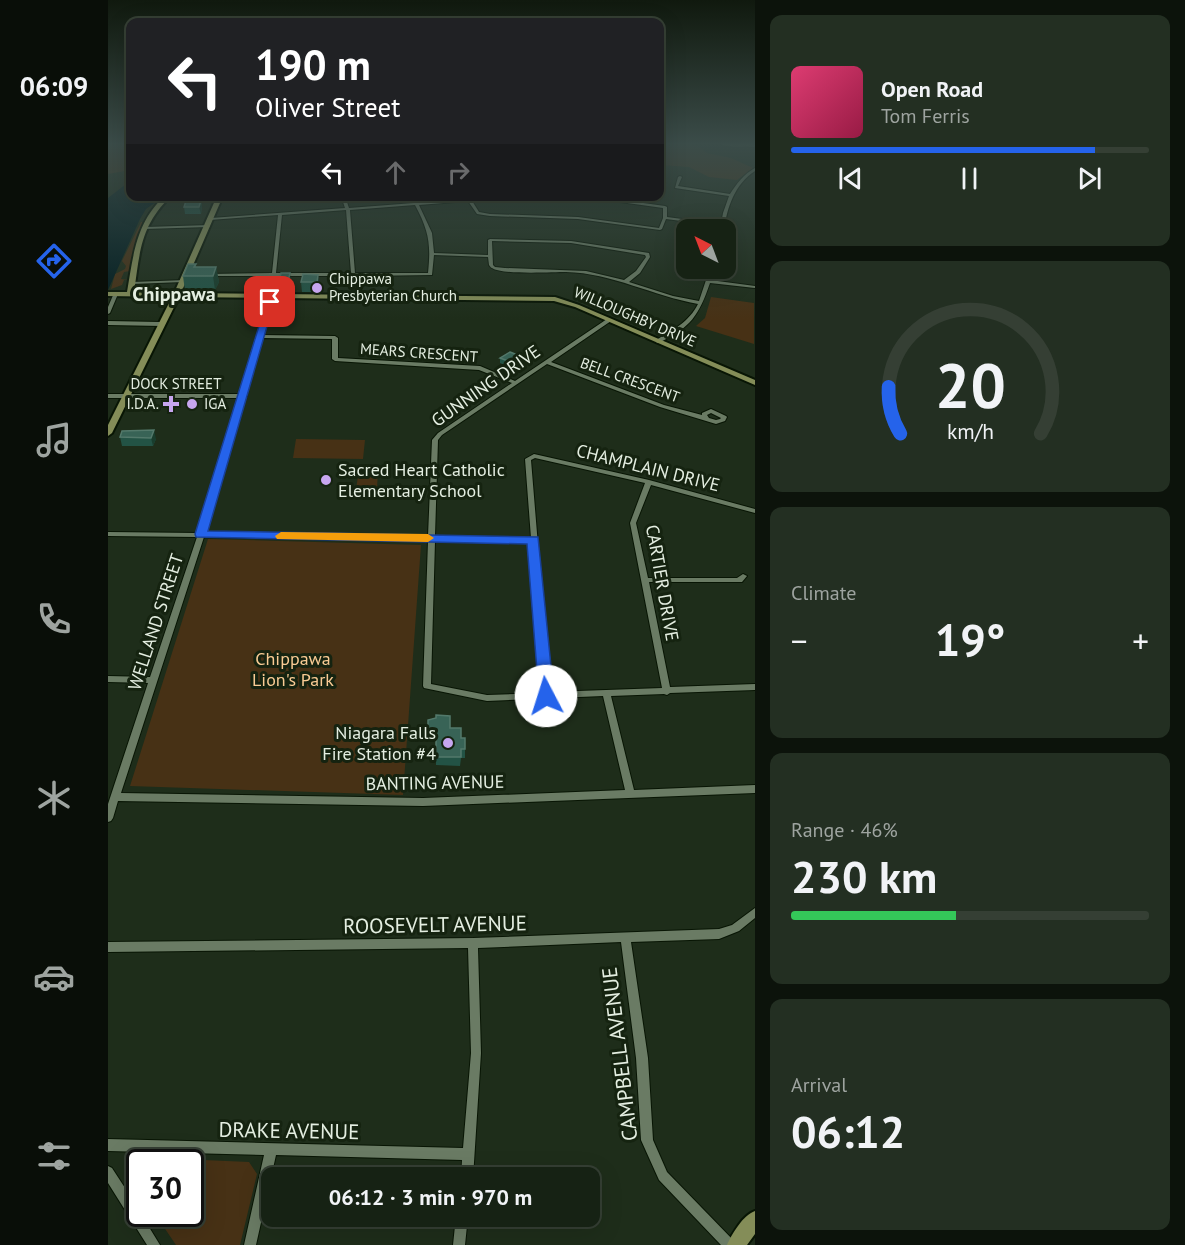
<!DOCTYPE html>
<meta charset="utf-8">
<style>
body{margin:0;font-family:"PT Sans",sans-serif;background:#232f22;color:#f1f3f6;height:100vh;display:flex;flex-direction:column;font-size:22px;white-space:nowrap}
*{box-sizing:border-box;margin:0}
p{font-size:20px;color:#9ea4a0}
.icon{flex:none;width:33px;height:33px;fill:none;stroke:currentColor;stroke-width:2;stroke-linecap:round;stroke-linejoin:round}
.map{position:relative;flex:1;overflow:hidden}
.details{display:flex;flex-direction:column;gap:15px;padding:15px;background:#0c130b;width:430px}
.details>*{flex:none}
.banner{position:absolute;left:18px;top:18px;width:538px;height:183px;border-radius:12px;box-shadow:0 6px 24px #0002,0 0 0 2px #353f34;background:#202124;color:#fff;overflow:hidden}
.needle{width:39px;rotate:318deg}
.buttons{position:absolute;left:568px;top:219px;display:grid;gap:12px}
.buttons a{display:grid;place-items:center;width:60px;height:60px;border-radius:12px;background:#162214;box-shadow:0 6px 24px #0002,0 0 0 2px #353f34;font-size:30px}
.speed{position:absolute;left:18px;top:1149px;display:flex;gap:12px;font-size:30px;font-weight:700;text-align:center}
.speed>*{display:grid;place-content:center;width:78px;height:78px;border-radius:50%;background:#162214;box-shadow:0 6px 24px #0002,0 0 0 2px #353f34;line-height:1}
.speed .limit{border:3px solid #111;border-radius:9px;background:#fff;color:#111}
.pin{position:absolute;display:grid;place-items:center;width:51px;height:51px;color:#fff;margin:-26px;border-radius:12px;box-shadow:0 3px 9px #0006}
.me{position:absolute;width:66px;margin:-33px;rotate:355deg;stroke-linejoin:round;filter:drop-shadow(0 0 4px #0008)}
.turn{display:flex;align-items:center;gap:21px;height:126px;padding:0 30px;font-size:27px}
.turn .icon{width:78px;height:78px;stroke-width:2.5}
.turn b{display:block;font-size:42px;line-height:51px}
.lanes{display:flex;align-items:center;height:57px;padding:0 30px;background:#0003;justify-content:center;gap:30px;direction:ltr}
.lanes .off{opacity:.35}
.big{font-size:45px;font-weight:700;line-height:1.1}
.details .widget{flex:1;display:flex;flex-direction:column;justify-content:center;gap:9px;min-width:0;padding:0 21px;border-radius:12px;background:#232f22}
.details .dial{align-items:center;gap:0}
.dial svg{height:156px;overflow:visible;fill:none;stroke:#353f34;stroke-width:7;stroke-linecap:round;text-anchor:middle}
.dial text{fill:#f1f3f6;stroke:none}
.song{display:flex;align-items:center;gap:18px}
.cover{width:72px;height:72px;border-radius:9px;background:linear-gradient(135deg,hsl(340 70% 55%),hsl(340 70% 35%))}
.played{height:6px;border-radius:3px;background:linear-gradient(90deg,#2563eb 85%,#353f34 85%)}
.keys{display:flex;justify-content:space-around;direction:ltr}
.heat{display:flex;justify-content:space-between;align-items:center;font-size:33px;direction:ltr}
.charge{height:9px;border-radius:4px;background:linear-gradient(90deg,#34c759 46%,#353f34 0)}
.trip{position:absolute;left:153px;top:1167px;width:339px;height:60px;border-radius:12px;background:#162214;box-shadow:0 6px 24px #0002,0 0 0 2px #353f34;font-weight:700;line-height:60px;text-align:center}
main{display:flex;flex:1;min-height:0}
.tabs{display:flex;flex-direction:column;width:108px;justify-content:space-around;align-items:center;background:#090e08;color:#9ea4a0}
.tabs .icon{width:42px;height:42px}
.tabs .on{color:#2563eb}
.tabs b{font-size:27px;color:#f1f3f6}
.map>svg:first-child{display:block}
.green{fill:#473115}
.water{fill:#011d20}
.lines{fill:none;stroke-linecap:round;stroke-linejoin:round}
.street-casing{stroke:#081504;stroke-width:2}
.secondary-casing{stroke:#081504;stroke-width:4}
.street{fill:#6a7b64;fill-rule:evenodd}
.secondary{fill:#848d58;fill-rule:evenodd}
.wall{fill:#235345}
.shaded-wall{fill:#193d2d}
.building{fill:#386356;stroke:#53796b;stroke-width:1.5}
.route{fill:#2563eb;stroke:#184099;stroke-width:1.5}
.slow{fill:#f59e0b}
.poi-dot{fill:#c7a6ef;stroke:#152310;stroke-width:2}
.labels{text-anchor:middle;stroke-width:6;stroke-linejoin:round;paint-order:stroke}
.far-poi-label{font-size:15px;fill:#e4eee1;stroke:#152310;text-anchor:start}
.far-street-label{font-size:15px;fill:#e4eee1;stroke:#152310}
.street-label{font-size:18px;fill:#e4eee1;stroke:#152310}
.poi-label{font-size:18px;fill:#e4eee1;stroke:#152310;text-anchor:start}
.park-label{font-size:18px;fill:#f9cb94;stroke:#152310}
.far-district-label{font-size:20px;font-weight:bold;fill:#e4eee1;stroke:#152310}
.near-street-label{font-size:21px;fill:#e4eee1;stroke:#152310}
</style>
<main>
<nav class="tabs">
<b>06:09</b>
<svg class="icon on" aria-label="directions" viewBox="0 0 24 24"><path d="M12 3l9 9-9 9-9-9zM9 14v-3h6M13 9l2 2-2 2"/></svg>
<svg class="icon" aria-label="music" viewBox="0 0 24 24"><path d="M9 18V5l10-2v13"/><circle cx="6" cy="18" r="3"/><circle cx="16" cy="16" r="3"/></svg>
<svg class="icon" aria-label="phone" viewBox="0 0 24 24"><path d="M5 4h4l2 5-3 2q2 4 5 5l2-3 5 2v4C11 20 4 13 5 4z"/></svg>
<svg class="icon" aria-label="climate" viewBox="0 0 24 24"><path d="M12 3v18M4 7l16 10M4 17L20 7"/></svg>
<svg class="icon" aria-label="car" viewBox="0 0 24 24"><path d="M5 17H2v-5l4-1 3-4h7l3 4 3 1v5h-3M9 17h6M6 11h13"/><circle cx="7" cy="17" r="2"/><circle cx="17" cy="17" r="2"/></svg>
<svg class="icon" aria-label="filters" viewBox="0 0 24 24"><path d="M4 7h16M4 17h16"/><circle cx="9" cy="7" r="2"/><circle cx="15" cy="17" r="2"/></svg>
</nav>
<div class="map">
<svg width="647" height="1245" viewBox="0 0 647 1245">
<rect width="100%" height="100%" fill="#1e2d1a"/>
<path class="green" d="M0,144H22V170L0,174Z
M552,144H587L599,153L623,158L645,168L629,180L601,177L581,167L552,165Z
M33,222H35L22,271L16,272L13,279L20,280H16L14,285L3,289L7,274L17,269L18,266L14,261Z
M603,297L646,303V344L588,326L597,318Z
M188,439L257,440L255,459L185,458Z
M251,470H270L269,489H248Z
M100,539L313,545L295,795L22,786Z
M28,1157L141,1162L149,1174L132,1245H68L47,1214H82V1162H32L31,1189L21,1173Z"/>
<path class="water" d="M22,181V196L55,197L38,209L32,219L0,290V198Z"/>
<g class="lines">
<g class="street-casing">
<path id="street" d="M612,144H645L647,145V147C635,145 624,149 612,144Z
M647,168V171C627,184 619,207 616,230H612V226L558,219L554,229L552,230L470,219L382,216L369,214L360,201L311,205L324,233L326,253L380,255V240L382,239L463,241L541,253L542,257L532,273L521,282L565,296L591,301L602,268H606L602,280L647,286V288L602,283C591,315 583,328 550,343L548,342V340C565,330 581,322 590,304C545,296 504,273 458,272C444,272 394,275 384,268C383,268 382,266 381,265L380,257L326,255L324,275L256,276L251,298L249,299L247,298L251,276H100L98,275L100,274L164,273L170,215L102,220L101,219L103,218L237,208L233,196H237L241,208L306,203L302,196H306L310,202L359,199L357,196H361L371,212L382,214L470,217L551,228L555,218V208L469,196H484L557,206L559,207V217L613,224L615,213L621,196L567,188L570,177L572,176L574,177L570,186L622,194C629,183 636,174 647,168ZM307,205C321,231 323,244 320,273H247L242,210ZM238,210L243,273H168L174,215ZM384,241L463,243L537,255L538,257L528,271L516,280L478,271L397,268L387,267L385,265Z
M102,225V226L100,227L37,229L35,228L37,227Z
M77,280V282H75L24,284L22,283L24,282Z
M6,293L10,294L2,313L0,314V307Z
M162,296L166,297L155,335L227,336L230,338V358L372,366L407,381L499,319H503V321L443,362L556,405L594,415V413L603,409L618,416L619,417L617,421L608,424L552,407L439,364L334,435L330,440L327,536L423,538L417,459L426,454L541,480L647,509V513L543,485L528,523L540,578H629L635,574L639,576L634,582H541L562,687L647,684V690L562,693L559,695L556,694L503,696L526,790L647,785V793L315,806L10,801L5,818L3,821L0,822V804L40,683L0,682V676L42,677L89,537L0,536V532L90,533L131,398H0V394H132ZM154,338L224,339V359L227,361L371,370L404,383L330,433L324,440L320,536L97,533L137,397L139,396L138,395ZM603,413L613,418L612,419L608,420L601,418L599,415ZM427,458L537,483L522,523L554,688L442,692L423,460ZM96,537L320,541L315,686L316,688L379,701L495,696L517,790L315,798L13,793ZM327,541L423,542L434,693L379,695L323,684Z
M0,321L53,322L56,324L53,326L0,325Z
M647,908V918L631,931L611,939L523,942L540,1058L545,1140L559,1172L626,1241L628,1245H613L551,1180L533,1140L528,1058L513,942L370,948L373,1053L365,1178H353L354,1160L168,1155L148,1245H136L156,1155L0,1151V1139L355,1148L363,1053L360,948L0,952V942L365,938L611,929L624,925Z
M0,1166L4,1168L32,1211V1214H33L52,1245H39L0,1183Z
M348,1216H360L357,1245H345Z"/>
</g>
<g class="secondary-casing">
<path id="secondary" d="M57,196H63C32,226 32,252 26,292L66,293L109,196H115L73,293L447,297L471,305L647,380V385L467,307L446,301L71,297L4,433L0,436V425L64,297L0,296V292H19C25,257 28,221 57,196Z
M647,1211V1234L639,1245H619C624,1234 635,1215 647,1211Z"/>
</g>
<use href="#street" class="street"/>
<use href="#secondary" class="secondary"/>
</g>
<path class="wall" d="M93,200L94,206L93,214H77L76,207Z
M88,264V267H108L111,282L107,290L77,291L75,276Z
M173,273L183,283L181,292H172L171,282Z
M210,275L211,285L210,292H194L193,282Z
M149,299V304L147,310H140L139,305Z
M412,356V361L402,367L392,363V358Z
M14,431L48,439L45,446H14L12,437Z
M320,728H342L353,738L357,749V758H353L352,766L328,765V738L320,737Z"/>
<path class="shaded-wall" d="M93,200L94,206L93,214L91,207Z
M108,267L111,282L107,290L105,276Z
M182,273L183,283L181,292L180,282Z
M210,275L211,285L210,292L209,282Z
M149,299V304L147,310L146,305Z
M412,356V361L402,367L403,362Z
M46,430L48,439L45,446L43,438Z"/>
<path class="building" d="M79,198L93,200L91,207H76Z
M80,264H88L86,267H108L105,276H75Z
M173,273H182L180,282H171Z
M195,274L210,275L209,282H193Z
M142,299H149L146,305H139Z
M402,352L412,356L403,362L392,358Z
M46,430L43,438L12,437L14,431Z
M328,715L342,716V728H353V738H357V749H353V757H328V730L320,728V720L328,718Z"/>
<linearGradient id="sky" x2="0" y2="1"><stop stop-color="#10190e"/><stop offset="0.45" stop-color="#3b4c49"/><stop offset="1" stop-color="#3b4c49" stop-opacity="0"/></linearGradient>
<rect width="647" height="319" fill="url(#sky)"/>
<path class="route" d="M159,300L166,302L100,531L430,537L446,696L443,700H433L431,696L419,544L88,537L87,534Z"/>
<path class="slow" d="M173,532L320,534L326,538L320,542L169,539L167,536Z"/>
<g class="poi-dot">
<circle cx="209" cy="288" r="6"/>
<path d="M60 395h6v6h6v6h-6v6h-6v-6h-6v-6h6z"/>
<circle cx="84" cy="404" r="6"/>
<circle cx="218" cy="480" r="6"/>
<circle cx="340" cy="743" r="6"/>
</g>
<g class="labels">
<g class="far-poi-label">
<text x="221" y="284">Chippawa<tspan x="221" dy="17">Presbyterian Church</tspan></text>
<text x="51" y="409" text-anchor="end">I.D.A.</text>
<text x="96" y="409">IGA</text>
</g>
<g class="far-street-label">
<text transform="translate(527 317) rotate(23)" y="5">WILLOUGHBY DRIVE</text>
<text transform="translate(311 353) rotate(4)" y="5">MEARS CRESCENT</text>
<text transform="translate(522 380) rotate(20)" y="5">BELL CRESCENT</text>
<text x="68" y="389">DOCK STREET</text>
</g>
<g class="street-label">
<text transform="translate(378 386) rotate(-35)" y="6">GUNNING DRIVE</text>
<text transform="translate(540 468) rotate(14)" y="6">CHAMPLAIN DRIVE</text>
<text transform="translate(554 583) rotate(80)" y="6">CARTIER DRIVE</text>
<text transform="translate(48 622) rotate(-72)" y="6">WELLAND STREET</text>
<text transform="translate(327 783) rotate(-1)" y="6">BANTING AVENUE</text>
</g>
<g class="poi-label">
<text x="230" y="476">Sacred Heart Catholic<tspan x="230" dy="21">Elementary School</tspan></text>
<text x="328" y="739" text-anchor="end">Niagara Falls<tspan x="328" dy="21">Fire Station #4</tspan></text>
</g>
<g class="park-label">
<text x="185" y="665">Chippawa<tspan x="185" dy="21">Lion's Park</tspan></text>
</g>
<g class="far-district-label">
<text x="66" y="301">Chippawa</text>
</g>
<g class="near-street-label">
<text transform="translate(327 925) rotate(-1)" y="7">ROOSEVELT AVENUE</text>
<text transform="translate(512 1054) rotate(-97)" y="7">CAMPBELL AVENUE</text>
<text transform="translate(181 1131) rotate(1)" y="7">DRAKE AVENUE</text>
</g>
</g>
</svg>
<div class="buttons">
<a><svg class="needle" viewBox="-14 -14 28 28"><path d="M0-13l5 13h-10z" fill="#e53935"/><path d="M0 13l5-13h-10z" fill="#9ea4a0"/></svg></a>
</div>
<div class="speed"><div class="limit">30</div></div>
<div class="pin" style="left:162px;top:302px;background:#d93025"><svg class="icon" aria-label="arrive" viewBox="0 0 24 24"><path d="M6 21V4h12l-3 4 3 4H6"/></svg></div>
<svg class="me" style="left:438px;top:696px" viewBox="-20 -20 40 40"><circle r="19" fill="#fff"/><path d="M0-13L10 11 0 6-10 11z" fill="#2563eb"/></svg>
<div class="trip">06:12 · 3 min · 970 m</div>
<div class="banner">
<div class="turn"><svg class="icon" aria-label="left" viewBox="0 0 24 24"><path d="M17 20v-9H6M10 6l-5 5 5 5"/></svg><div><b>190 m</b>Oliver Street</div></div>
<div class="lanes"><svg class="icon" aria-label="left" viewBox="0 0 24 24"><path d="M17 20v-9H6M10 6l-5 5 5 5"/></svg><svg class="icon off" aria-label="ahead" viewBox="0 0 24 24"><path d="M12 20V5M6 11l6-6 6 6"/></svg><svg class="icon off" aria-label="right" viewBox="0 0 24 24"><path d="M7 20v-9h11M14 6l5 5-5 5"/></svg></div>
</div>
</div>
<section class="details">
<div class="widget">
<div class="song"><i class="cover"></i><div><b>Open Road</b><p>Tom Ferris</p></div></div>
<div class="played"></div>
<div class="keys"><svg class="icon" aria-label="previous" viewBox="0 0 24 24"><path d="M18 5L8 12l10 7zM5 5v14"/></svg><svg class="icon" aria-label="pause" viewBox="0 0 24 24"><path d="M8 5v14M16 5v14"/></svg><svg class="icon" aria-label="next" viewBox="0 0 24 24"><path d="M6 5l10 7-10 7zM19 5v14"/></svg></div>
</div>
<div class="widget dial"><svg viewBox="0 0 100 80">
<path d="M14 69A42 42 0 1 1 86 69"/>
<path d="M14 69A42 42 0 0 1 8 45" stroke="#2563eb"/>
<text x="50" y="56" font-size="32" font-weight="700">20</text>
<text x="50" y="72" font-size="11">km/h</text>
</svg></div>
<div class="widget"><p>Climate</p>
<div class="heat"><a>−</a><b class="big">19°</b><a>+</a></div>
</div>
<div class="widget"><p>Range · 46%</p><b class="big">230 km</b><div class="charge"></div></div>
<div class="widget"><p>Arrival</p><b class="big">06:12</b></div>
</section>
</main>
